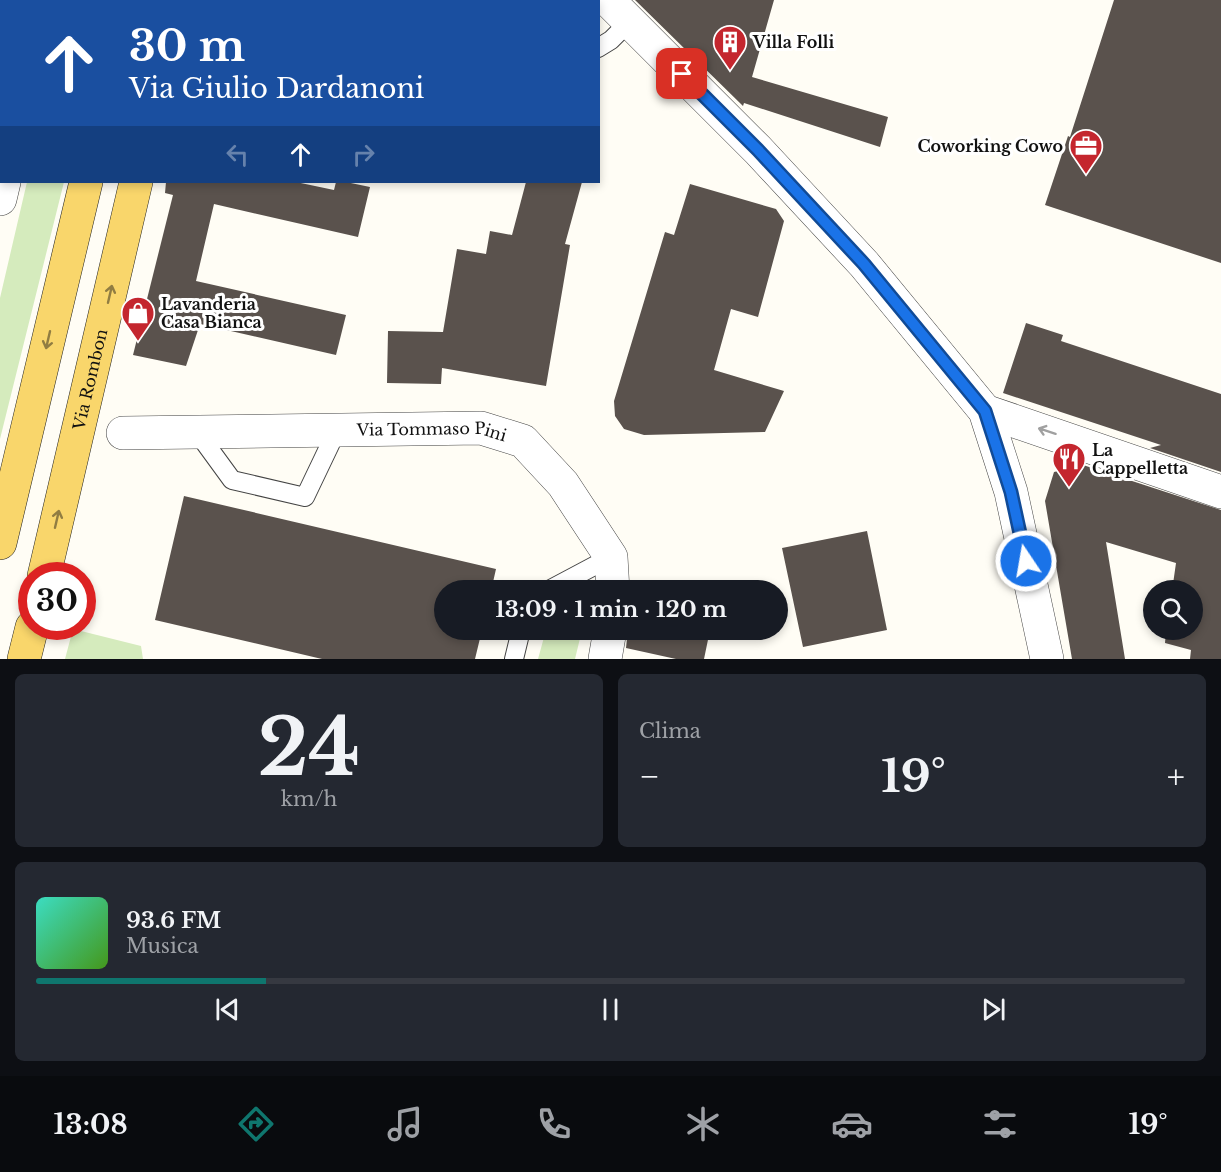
<!DOCTYPE html>
<html lang="it">
<meta charset="utf-8">
<style>
body{margin:0;font-family:"Libre Baskerville",serif;background:#242831;color:#f1f3f6;height:100vh;display:flex;flex-direction:column;font-size:22px;white-space:nowrap}
*{box-sizing:border-box;margin:0}
p{font-size:20px;color:#9ea1a6}
.icon{flex:none;width:33px;height:33px;fill:none;stroke:currentColor;stroke-width:2;stroke-linecap:round;stroke-linejoin:round}
.map{position:relative;height:659px;overflow:hidden}
.drawer{display:flex;flex-direction:column;gap:15px;padding:15px;background:#0d0f14;flex:1}
.drawer>*{flex:none}
.hud{position:absolute;left:0px;top:0px;width:600px;height:183px;box-shadow:0 3px 9px #0003;background:#1a4fa0;color:#fff;overflow:hidden}
.tools{position:absolute;left:1143px;top:580px;display:grid;gap:12px}
.tools a{display:grid;place-items:center;width:60px;height:60px;border-radius:50%;background:#171b24;box-shadow:0 3px 9px #0003;font-size:30px}
.speed{position:absolute;left:18px;top:562px;display:flex;gap:12px;font-size:30px;font-weight:700;text-align:center}
.speed>*{display:grid;place-content:center;width:78px;height:78px;border-radius:50%;background:#171b24;box-shadow:0 3px 9px #0003;line-height:1}
.speed .limit{border:9px solid #d22;background:#fff;color:#111}
.pin{position:absolute;display:grid;place-items:center;width:51px;height:51px;color:#fff;margin:-26px;border-radius:12px;box-shadow:0 3px 9px #0006}
.me{position:absolute;width:66px;margin:-33px;rotate:348deg;stroke-linejoin:round;filter:drop-shadow(0 0 4px #0008)}
.turn{display:flex;align-items:center;gap:21px;height:126px;padding:0 30px;font-size:27px}
.turn .icon{width:78px;height:78px;stroke-width:2.5}
.turn b{display:block;font-size:42px;line-height:51px}
.lanes{display:flex;align-items:center;height:57px;padding:0 30px;background:#0003;justify-content:center;gap:30px;direction:ltr}
.lanes .off{opacity:.35}
.big{font-size:45px;font-weight:800;line-height:1.1}
.drawer .tile{flex:1;display:flex;flex-direction:column;justify-content:center;gap:9px;min-width:0;padding:0 21px;border-radius:9px;background:#242831}
.drawer .dial{align-items:center;gap:0}
.dial b{font-size:78px;line-height:1}
.song{display:flex;align-items:center;gap:18px}
.cover{width:72px;height:72px;border-radius:9px;background:linear-gradient(135deg,hsl(170 70% 55%),hsl(100 70% 35%))}
.played{height:6px;border-radius:3px;background:linear-gradient(90deg,#0f766e 20%,#363941 20%)}
.keys{display:flex;justify-content:space-around;direction:ltr}
.heat{display:flex;justify-content:space-between;align-items:center;font-size:33px;direction:ltr}
.drawer .tiles{flex:1;display:grid;gap:15px;grid-template-columns:1fr 1fr}
.tile:last-child{grid-column:span 2}
.trip{position:absolute;left:434px;top:580px;width:354px;height:60px;border-radius:30px;background:#171b24;box-shadow:0 3px 9px #0003;font-weight:800;line-height:60px;text-align:center}
.dock{display:flex;height:96px;justify-content:space-around;align-items:center;background:#090b0e;color:#9ea1a6}
.dock .icon{width:42px;height:42px}
.dock .current{color:#0f766e}
.dock b{font-size:27px;color:#f1f3f6}
.map>svg:first-child{display:block}
.green{fill:#d5ebbd}
.building{fill:#5a524d}
.lines{fill:none;stroke-linecap:round;stroke-linejoin:round}
.lane-casing{stroke:#444;stroke-width:20}
.street-casing{stroke:#444;stroke-width:34}
.primary-casing{stroke:#222;stroke-width:34}
.lane{stroke:#fff;stroke-width:18}
.street{stroke:#fff;stroke-width:33}
.primary{stroke:#f9d66b;stroke-width:33}
.oneway{stroke:#917d42}
.oneway2{stroke:#a0a0a0}
.route-casing{stroke:#114b97;stroke-width:15}
.route{stroke:#1a73e8;stroke-width:10}
.labels{text-anchor:middle;stroke-width:6;stroke-linejoin:round;paint-order:stroke}
.poi-label{font-size:16px;font-weight:bold;fill:#111;stroke:#fff;text-anchor:start}
.street-label{font-size:16px;fill:#111;stroke:#fff}
</style>
<div class="map">
<svg width="1221" height="659" viewBox="0 0 1221 659">
<rect width="100%" height="100%" fill="#fffdf5"/>
<path class="green" d="M27,182H64L0,439V298Z
M73,629L141,646L143,659H65Z
M546,630H582L575,659H538Z"/>
<path class="building" d="M635,0H774L752,77L888,117L880,147L744,103L743,106Z
M1114,0H1221V263L1045,205L1068,136L1070,137Z
M166,182H296L334,190L336,182H346L370,187L358,237L214,204L196,281L346,315L336,355L200,324L186,366L133,355L173,195L165,193Z
M526,182H582L565,244L570,245L546,386L442,368L441,384L387,383L388,331L443,332L457,249L486,254L490,231L512,235Z
M690,184L776,209L784,221L758,317L731,309L714,370L784,391L765,432L644,435L624,429L615,416L614,401L665,232L674,235Z
M1026,323L1063,335L1061,341L1221,394V472L1150,448L1161,445L1003,393Z
M1083,465L1221,510V659H1190L1191,650L1165,643L1166,630H1192V591H1172L1176,563L1106,542L1125,659H1072L1045,501L1054,472Z
M184,496L496,569L491,591H444V630H482L475,659H322L155,620Z
M867,531L887,630L803,647L782,548Z
M628,630H710L704,659H676L626,648Z"/>
<g class="lines">
<g class="lane-casing">
<path id="lane" d="M598,48L611,40L630,21
M197,432L232,480L305,497L337,430
M547,591L611,557
M514,659L521,630"/>
</g>
<g class="street-casing">
<g id="street">
<path d="M608,0L758,150L864,264L985,411L1011,492L1047,659"/>
<path d="M50,2V0"/>
<path d="M0,199L4,182"/>
<path d="M985,411L1221,492"/>
<path id="s1" d="M123,433L481,428L523,441L563,484L611,557L613,591"/>
<path d="M605,659L610,630"/>
</g>
</g>
<g class="primary-casing">
<g id="primary">
<path d="M129,2L130,0"/>
<path d="M178,2L179,0"/>
<path d="M0,543L86,182"/>
<path id="s2" d="M44,576L136,182"/>
<path d="M24,659L32,627"/>
</g>
</g>
<use href="#lane" class="lane"/>
<use href="#street" class="street"/>
<use href="#primary" class="primary"/>
</g>
<defs><path id="oneway-shaft" d="M-6 0H5M1.5-3L5.5 0L1.5 3" fill="none" stroke-width="1.6" stroke-linecap="round" stroke-linejoin="round" transform="scale(1.5)"/></defs>
<g class="oneway">
<use href="#oneway-shaft" transform="translate(110 294) rotate(-77)"/>
<use href="#oneway-shaft" transform="translate(48 340) rotate(103)"/>
<use href="#oneway-shaft" transform="translate(57 519) rotate(-77)"/>
</g>
<use class="oneway2" href="#oneway-shaft" transform="translate(1047 431) rotate(-162)"/>
<g class="lines">
<g class="route-casing">
<path id="route" d="M682,74L758,150L864,264L985,411L1011,492L1026,561"/>
</g>
<use href="#route" class="route"/>
</g>
<defs>
<g id="building-pin" transform="scale(1.725)"><path d="M0 17L-7.5 6A9.5 9.5 0 1 1 7.5 6Z" fill="#c4262e" stroke="#fff"/><path d="M-4-6H4V6H1V3H-1V6H-4ZM-2.5-4.3h1.7v1.8h-1.7ZM.8-4.3h1.7v1.8H.8ZM-2.5-1h1.7V.8h-1.7ZM.8-1h1.7V.8H.8Z" fill="#fff"/></g>
<g id="office-pin" transform="scale(1.725)"><path d="M0 17L-7.5 6A9.5 9.5 0 1 1 7.5 6Z" fill="#c4262e" stroke="#fff"/><path d="M-6-3h4V-5.5h4V-3h4V5H-6ZM-1-4.5V-3h2v-1.5ZM-6 0V1H6V0Z" fill="#fff"/></g>
<g id="shop-pin" transform="scale(1.725)"><path d="M0 17L-7.5 6A9.5 9.5 0 1 1 7.5 6Z" fill="#c4262e" stroke="#fff"/><path d="M-5-2.5h2.3a2.7 3.5 0 0 1 5.4 0H5L5.5 6h-11ZM-1.5-2.5h3a1.5 2.3 0 0 0-3 0Z" fill="#fff"/></g>
<g id="restaurant-pin" transform="scale(1.725)"><path d="M0 17L-7.5 6A9.5 9.5 0 1 1 7.5 6Z" fill="#c4262e" stroke="#fff"/><path d="M-5-6h1v4h1v-4h1v4h1v-4h1v5L-1.5 .5V6h-2V.5L-5-1ZM5-6V6H3V1.5H1.5Q1.5-4 5-6Z" fill="#fff"/></g>
</defs>
<g fill-rule="evenodd">
<use href="#building-pin" x="730" y="42"/>
<use href="#office-pin" x="1086" y="146"/>
<use href="#shop-pin" x="138" y="313"/>
<use href="#restaurant-pin" x="1069" y="459"/>
</g>
<g class="labels">
<g class="poi-label">
<text x="753" y="48">Villa Folli</text>
<text x="1063" y="152" text-anchor="end">Coworking Cowo</text>
<text x="161" y="310">Lavanderia<tspan x="161" dy="18">Casa Bianca</tspan></text>
<text x="1092" y="456">La<tspan x="1092" dy="18">Cappelletta</tspan></text>
</g>
<g class="street-label">
<text dy="6" stroke="none"><textPath href="#s2" startOffset="202">Via Rombon</textPath></text>
<text dy="6" stroke="none"><textPath href="#s1" startOffset="309">Via Tommaso Pini</textPath></text>
</g>
</g>
</svg>
<div class="tools">
<a><svg class="icon" aria-label="search" viewBox="0 0 24 24"><circle cx="10" cy="10" r="6"/><path d="M15 15l6 6"/></svg></a>
</div>
<div class="speed"><div class="limit">30</div></div>
<div class="pin" style="left:682px;top:74px;background:#d93025"><svg class="icon" aria-label="arrive" viewBox="0 0 24 24"><path d="M6 21V4h12l-3 4 3 4H6"/></svg></div>
<svg class="me" style="left:1026px;top:561px" viewBox="-20 -20 40 40"><circle r="17" fill="#1a73e8" stroke="#fff" stroke-width="3"/><path d="M0-11L8 9 0 5-8 9z" fill="#fff"/></svg>
<div class="trip">13:09 · 1 min · 120 m</div>
<div class="hud">
<div class="turn"><svg class="icon" aria-label="ahead" viewBox="0 0 24 24"><path d="M12 20V5M6 11l6-6 6 6"/></svg><div><b>30 m</b>Via Giulio Dardanoni</div></div>
<div class="lanes"><svg class="icon off" aria-label="left" viewBox="0 0 24 24"><path d="M17 20v-9H6M10 6l-5 5 5 5"/></svg><svg class="icon" aria-label="ahead" viewBox="0 0 24 24"><path d="M12 20V5M6 11l6-6 6 6"/></svg><svg class="icon off" aria-label="right" viewBox="0 0 24 24"><path d="M7 20v-9h11M14 6l5 5-5 5"/></svg></div>
</div>
</div>
<section class="drawer">
<div class="tiles">
<div class="tile dial"><b>24</b><p>km/h</p></div>
<div class="tile"><p>Clima</p>
<div class="heat"><a>−</a><b class="big">19°</b><a>+</a></div>
</div>
<div class="tile">
<div class="song"><i class="cover"></i><div><b>93.6 FM</b><p>Musica</p></div></div>
<div class="played"></div>
<div class="keys"><svg class="icon" aria-label="previous" viewBox="0 0 24 24"><path d="M18 5L8 12l10 7zM5 5v14"/></svg><svg class="icon" aria-label="pause" viewBox="0 0 24 24"><path d="M8 5v14M16 5v14"/></svg><svg class="icon" aria-label="next" viewBox="0 0 24 24"><path d="M6 5l10 7-10 7zM19 5v14"/></svg></div>
</div>
</div>
</section>
<nav class="dock">
<b>13:08</b>
<svg class="icon current" aria-label="directions" viewBox="0 0 24 24"><path d="M12 3l9 9-9 9-9-9zM9 14v-3h6M13 9l2 2-2 2"/></svg>
<svg class="icon" aria-label="music" viewBox="0 0 24 24"><path d="M9 18V5l10-2v13"/><circle cx="6" cy="18" r="3"/><circle cx="16" cy="16" r="3"/></svg>
<svg class="icon" aria-label="phone" viewBox="0 0 24 24"><path d="M5 4h4l2 5-3 2q2 4 5 5l2-3 5 2v4C11 20 4 13 5 4z"/></svg>
<svg class="icon" aria-label="climate" viewBox="0 0 24 24"><path d="M12 3v18M4 7l16 10M4 17L20 7"/></svg>
<svg class="icon" aria-label="car" viewBox="0 0 24 24"><path d="M5 17H2v-5l4-1 3-4h7l3 4 3 1v5h-3M9 17h6M6 11h13"/><circle cx="7" cy="17" r="2"/><circle cx="17" cy="17" r="2"/></svg>
<svg class="icon" aria-label="filters" viewBox="0 0 24 24"><path d="M4 7h16M4 17h16"/><circle cx="9" cy="7" r="2"/><circle cx="15" cy="17" r="2"/></svg>
<b>19°</b>
</nav>
